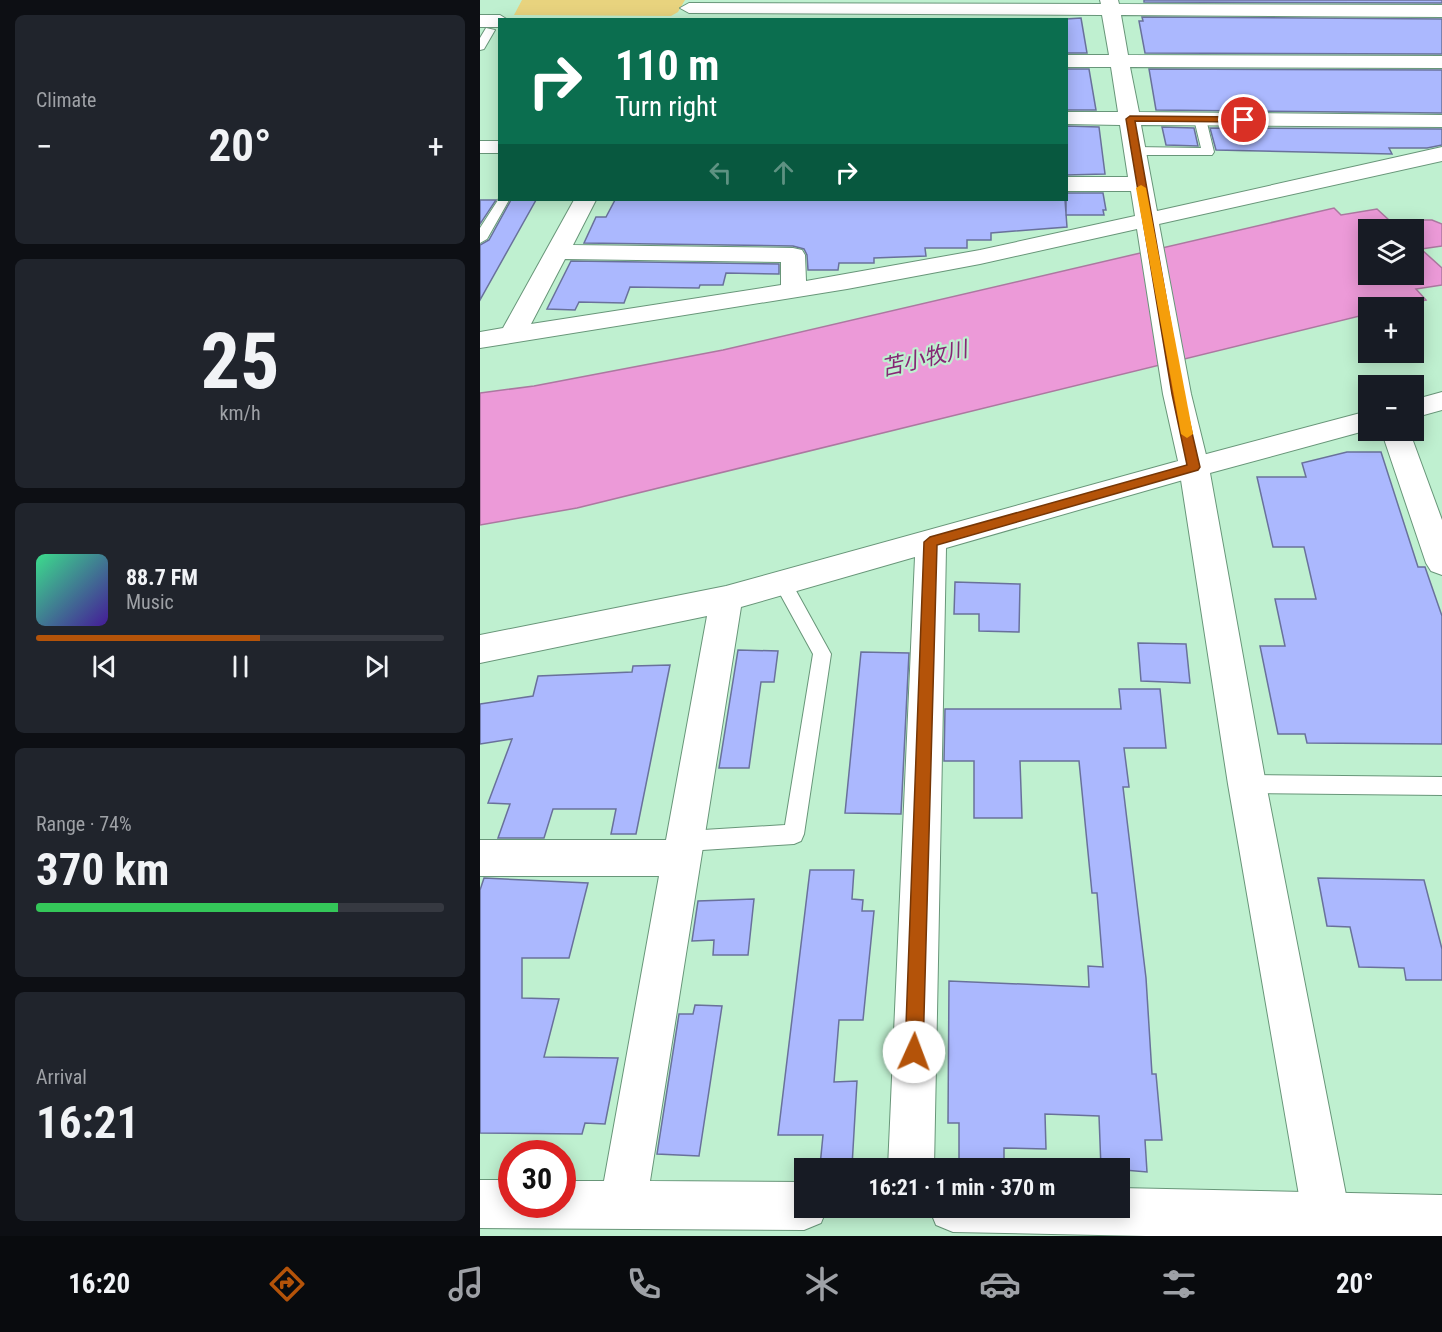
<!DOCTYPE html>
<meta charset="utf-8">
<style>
body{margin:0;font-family:"Roboto Condensed","Noto Sans JP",sans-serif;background:#20242c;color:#f1f3f6;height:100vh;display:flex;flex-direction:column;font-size:22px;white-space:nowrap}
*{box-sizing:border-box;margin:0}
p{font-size:20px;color:#9ea1a6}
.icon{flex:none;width:33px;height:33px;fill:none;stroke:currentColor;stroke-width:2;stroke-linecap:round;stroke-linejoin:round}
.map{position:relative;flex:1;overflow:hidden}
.details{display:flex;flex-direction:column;gap:15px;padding:15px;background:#0d0f14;width:480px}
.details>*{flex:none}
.banner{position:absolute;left:18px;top:18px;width:570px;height:183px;border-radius:0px;box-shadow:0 3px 15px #0003;background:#0b6e4f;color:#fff;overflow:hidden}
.controls{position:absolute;left:878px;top:219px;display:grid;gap:12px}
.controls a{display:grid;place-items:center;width:66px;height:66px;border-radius:0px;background:#171b24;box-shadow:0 3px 15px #0003;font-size:30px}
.speed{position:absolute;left:18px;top:1140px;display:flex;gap:12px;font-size:30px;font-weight:700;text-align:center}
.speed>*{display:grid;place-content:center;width:78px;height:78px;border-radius:50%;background:#171b24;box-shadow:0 3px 15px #0003;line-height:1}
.speed .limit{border:9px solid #d22;background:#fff;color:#111}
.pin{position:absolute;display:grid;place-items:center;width:51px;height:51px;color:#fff;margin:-26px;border:3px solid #fff;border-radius:50%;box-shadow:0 2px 6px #0007}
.me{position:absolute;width:66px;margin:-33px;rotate:2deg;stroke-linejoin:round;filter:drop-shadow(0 0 4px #0008)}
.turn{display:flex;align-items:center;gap:21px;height:126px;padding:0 18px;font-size:27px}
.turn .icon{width:78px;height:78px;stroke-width:2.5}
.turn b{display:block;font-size:42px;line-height:51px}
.lanes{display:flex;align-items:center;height:57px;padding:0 18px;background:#0003;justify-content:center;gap:30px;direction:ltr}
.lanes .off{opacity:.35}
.big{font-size:45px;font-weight:700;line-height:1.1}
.details .widget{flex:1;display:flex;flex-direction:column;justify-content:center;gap:9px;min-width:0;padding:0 21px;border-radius:9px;background:#20242c}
.details .dial{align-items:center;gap:0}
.dial b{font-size:78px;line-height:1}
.song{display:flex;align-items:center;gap:18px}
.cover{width:72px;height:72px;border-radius:9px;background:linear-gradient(135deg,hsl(150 70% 55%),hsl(260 70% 35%))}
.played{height:6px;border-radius:3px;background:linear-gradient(90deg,#b45309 55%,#363941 55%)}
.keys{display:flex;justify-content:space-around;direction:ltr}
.heat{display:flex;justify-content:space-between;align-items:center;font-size:33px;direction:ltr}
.charge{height:9px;border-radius:4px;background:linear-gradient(90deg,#34c759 74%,#363941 0)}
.trip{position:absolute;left:314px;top:1158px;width:336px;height:60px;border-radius:0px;background:#171b24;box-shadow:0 3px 15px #0003;font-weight:700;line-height:60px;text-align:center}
.menu{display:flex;height:96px;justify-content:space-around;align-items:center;background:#090b0e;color:#9ea1a6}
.menu .icon{width:42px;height:42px}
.menu .active{color:#b45309}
.menu b{font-size:27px;color:#f1f3f6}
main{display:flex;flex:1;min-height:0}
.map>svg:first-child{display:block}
.green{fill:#e8d37e}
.water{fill:#ec9ad8;stroke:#ac78a0;stroke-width:1.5;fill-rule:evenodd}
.building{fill:#abb8fe;stroke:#69719b;stroke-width:1.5}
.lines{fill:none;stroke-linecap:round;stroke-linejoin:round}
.service-casing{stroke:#689679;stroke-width:2}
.minor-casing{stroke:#689679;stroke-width:2}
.tertiary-casing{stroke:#689679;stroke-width:2}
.service{fill:#fff;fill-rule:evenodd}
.minor{fill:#fff;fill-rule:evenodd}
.tertiary{fill:#fff;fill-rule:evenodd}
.route{fill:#b45309;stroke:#753606;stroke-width:1.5}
.slow{fill:#f59e0b}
.labels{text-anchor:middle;stroke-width:4.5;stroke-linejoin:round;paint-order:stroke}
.water-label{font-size:22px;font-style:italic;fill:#862775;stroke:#bff0d0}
</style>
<main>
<section class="details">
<div class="widget"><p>Climate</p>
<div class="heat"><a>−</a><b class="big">20°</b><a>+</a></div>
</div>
<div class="widget dial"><b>25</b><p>km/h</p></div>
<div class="widget">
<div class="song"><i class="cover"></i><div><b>88.7 FM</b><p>Music</p></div></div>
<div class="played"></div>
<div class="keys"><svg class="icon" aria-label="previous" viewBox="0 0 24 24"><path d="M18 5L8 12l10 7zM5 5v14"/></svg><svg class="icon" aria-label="pause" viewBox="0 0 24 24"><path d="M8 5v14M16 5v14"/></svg><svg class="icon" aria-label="next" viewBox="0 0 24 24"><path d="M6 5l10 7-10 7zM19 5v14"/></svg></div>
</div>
<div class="widget"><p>Range · 74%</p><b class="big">370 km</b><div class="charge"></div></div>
<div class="widget"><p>Arrival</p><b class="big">16:21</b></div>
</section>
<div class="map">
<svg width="962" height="1236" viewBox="0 0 962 1236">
<rect width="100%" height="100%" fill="#bff0d0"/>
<path class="green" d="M42,0H205L198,12L191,16L34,15Z"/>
<path class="water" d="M854,208L861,215L897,209L909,220H952L962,224V246L941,249L962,268V285L936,289L946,300L914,307L888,308V314L97,508L0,525V393L54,386L243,350ZM888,230H933V274H888Z"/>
<path class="building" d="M664,0H962V3L664,2Z
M662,17L962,19V54L665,53L659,21H663Z
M601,18L607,53H586V19Z
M586,69H609L616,110H586Z
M669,69L962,70V113L676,110Z
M586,126L619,127L625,174L586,175Z
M682,127L714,128L718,146L686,145Z
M730,128L962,129V145L947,148H909L912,154L736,150Z
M586,193H623L626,210H623L624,215H586Z
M0,200H16L0,224Z
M31,200H56L0,300V245L9,240Z
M135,200H585L587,227L511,233V240H487V248H445L446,256L394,258V263H359L358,270H328L327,255L324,249L313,246L104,243L116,217H126Z
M91,261L299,264V274L246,273L243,285H220L219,288L150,287L144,303L99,302L95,310L67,309Z
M867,452H901L938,567H945L962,616V744L827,743L825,734H798L780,646H805L795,599H836L824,547H793L777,477H826L822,463Z
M475,582L540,584L539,632L499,631V614H474Z
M658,643L706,644L710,683L661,681Z
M258,650L298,651L294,682H281L269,768H239Z
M381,652L429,653L421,814L365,813Z
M190,665L156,834H131L136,809H73L64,838H18L30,804L8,803L32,739L0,744V704L53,696L58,676L152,672L153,666Z
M639,689H680L686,748H644L649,787H643L666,978L672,1074H676L682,1140H665L667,1172L621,1168L619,1116L565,1114L566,1149L524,1148V1168H479V1123H468L469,981L609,987L608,966L623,967L617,893H612L599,761H540L542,818H494V761H464L465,709H641Z
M330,870H374L372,899L383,900L382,911H394L383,1020H359L354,1082L377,1081L372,1166H340L343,1135H298Z
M4,878L108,883L89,958H42V998L79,999L64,1057L138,1058L125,1124L105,1123L102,1134L0,1133V890Z
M838,878L944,880L962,949V980H926L924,968L879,967L870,927L847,926Z
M274,899L268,955H233L234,940L212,941L218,901Z
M215,1005L242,1006L219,1156L177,1154L199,1014H213Z"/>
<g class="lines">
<g class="service-casing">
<path id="service" d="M6,28L15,30L4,49L0,50V38Z
M720,116L726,119L734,152L732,155H655L649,151L655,147L721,148L714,119Z
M20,197V200H29L7,239L0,243V228Z
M303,576L309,578L351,654L324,834L321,841L314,844L207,851L200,848L197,841L200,834L207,831L305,825L333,654L294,583L297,578Z
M767,775L962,777V795L767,793L760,790L757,784L760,778Z"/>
</g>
<g class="minor-casing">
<path id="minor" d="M620,0H638L639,4L962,5V17L641,15L648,55L962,56V68L650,67L659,112L962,115V127L661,125L677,211L962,147V161L679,224L711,394L729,467L724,474L466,548L454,1168H408L435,557L261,607L170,1181L324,1182V1208H347L341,1223L324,1230L0,1228V1180H32V1204H82V1181H124L179,876H0V840H186L227,616L0,663V635L246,586L698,461L683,394L657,229L500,264L367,289L0,348V332L23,328L94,200H116L93,245L313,248L322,250L325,255L326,281L500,250L655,216L651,191H586V177H648L640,125L586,124V112H638L631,67H586V55H629L622,15L209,13L200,8L209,3L621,4ZM85,259L301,262V285L51,324Z
M0,15H20L28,20H20V27H0Z
M0,141H20V153H0Z
M901,430H929L962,520V575L951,571L946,563Z
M639,1188L962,1195V1236H666L473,1232L456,1225L449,1208H639Z"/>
</g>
<g class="tertiary-casing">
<path id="tertiary" d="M962,392V410L933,418V400Z
M888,411V430L730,473L786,784L874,1236H826L748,784L699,467L704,460Z"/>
</g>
<use href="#service" class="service"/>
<use href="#minor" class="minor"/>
<use href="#tertiary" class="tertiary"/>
</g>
<path class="route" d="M650,116L764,117L769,120L764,122L655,121L703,394L720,467L718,470L457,545L443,1052L441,1058L434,1061L428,1058L425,1052L444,542L450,537L707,465L692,394L646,119Z"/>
<path class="slow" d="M661,185L666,188L713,434L707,438L701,434L656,188Z"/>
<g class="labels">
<g class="water-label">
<text transform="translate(444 358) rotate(-13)" y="8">苫小牧川</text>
</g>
</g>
</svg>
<div class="controls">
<a><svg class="icon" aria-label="layers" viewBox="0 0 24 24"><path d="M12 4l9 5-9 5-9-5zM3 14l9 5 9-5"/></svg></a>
<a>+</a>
<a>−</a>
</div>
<div class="speed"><div class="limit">30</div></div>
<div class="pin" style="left:764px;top:120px;background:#d93025"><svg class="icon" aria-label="arrive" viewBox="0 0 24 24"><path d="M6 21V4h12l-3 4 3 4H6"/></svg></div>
<svg class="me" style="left:434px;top:1052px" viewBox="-20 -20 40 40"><circle r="19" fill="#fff"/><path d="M0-13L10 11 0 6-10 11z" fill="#b45309"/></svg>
<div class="trip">16:21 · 1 min · 370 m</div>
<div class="banner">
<div class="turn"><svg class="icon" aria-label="right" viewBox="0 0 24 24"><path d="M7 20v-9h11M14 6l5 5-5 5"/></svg><div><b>110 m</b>Turn right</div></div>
<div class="lanes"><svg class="icon off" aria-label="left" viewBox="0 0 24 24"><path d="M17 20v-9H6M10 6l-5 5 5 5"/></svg><svg class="icon off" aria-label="ahead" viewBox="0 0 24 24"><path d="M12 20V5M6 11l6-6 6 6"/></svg><svg class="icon" aria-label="right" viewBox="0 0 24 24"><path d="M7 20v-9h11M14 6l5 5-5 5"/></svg></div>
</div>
</div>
</main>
<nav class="menu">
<b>16:20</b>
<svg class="icon active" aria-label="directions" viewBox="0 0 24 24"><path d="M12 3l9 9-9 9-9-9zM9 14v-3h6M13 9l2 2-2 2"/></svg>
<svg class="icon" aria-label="music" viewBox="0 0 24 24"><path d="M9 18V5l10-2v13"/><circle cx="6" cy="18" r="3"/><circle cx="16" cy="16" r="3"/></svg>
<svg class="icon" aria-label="phone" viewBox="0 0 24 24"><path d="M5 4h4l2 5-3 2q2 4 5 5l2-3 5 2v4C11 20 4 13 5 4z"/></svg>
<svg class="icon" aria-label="climate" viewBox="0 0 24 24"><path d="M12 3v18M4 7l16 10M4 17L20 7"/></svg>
<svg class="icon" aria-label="car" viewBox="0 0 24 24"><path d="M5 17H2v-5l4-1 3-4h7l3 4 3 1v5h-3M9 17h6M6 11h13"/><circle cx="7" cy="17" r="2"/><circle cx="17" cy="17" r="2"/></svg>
<svg class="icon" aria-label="filters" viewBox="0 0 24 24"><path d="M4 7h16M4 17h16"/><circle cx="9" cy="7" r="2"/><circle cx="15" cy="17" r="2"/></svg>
<b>20°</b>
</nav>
